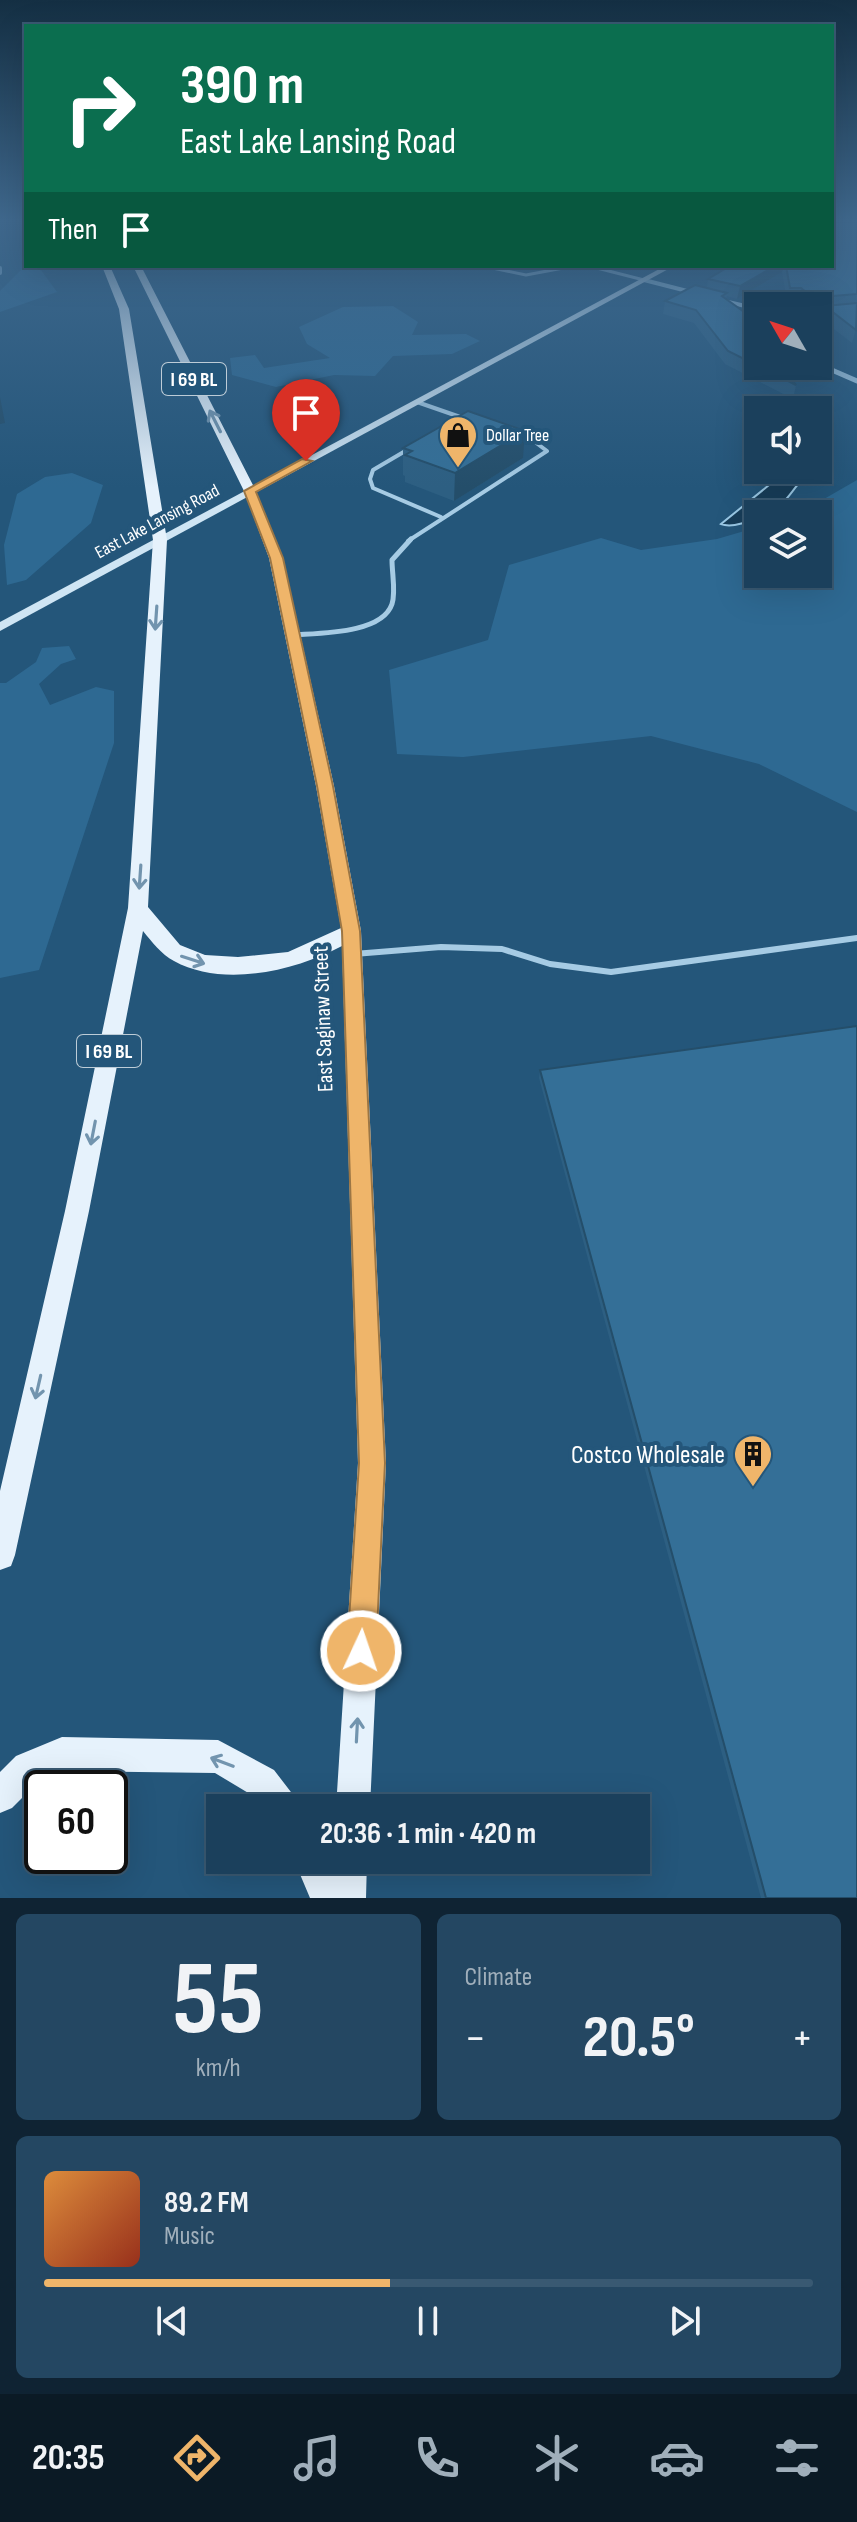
<!DOCTYPE html>
<meta charset="utf-8">
<style>
body{margin:0;font-family:"Sofia Sans Condensed",sans-serif;background:#244762;color:#f1f3f6;height:100vh;display:flex;flex-direction:column;font-size:30px;white-space:nowrap}
*{box-sizing:border-box;margin:0}
p{font-size:26px;color:#a0afbb}
.icon{flex:none;width:44px;height:44px;fill:none;stroke:currentColor;stroke-width:2;stroke-linecap:round;stroke-linejoin:round}
.map{position:relative;height:1898px;overflow:hidden}
.details{display:flex;flex-direction:column;gap:16px;padding:16px;background:#0f2333;flex:1}
.details>*{flex:none}
.hud{position:absolute;left:24px;top:24px;width:810px;height:244px;border-radius:0px;box-shadow:0 8px 32px #0002,0 0 0 2px #395972;background:#0b6e4f;color:#fff;overflow:hidden}
.needle{width:52px;rotate:309deg}
.tools{position:absolute;left:744px;top:292px;display:grid;gap:16px}
.tools a{display:grid;place-items:center;width:88px;height:88px;border-radius:0px;background:#1b405c;box-shadow:0 8px 32px #0002,0 0 0 2px #395972;font-size:40px}
.speed{position:absolute;left:24px;top:1770px;display:flex;gap:16px;font-size:40px;font-weight:700;text-align:center}
.speed>*{display:grid;place-content:center;width:104px;height:104px;border-radius:50%;background:#1b405c;box-shadow:0 8px 32px #0002,0 0 0 2px #395972;line-height:1}
.speed .limit{border:4px solid #111;border-radius:12px;background:#fff;color:#111}
.pin{position:absolute;display:grid;place-items:center;width:68px;height:68px;color:#fff;margin:-82px -34px;border-radius:50% 50% 50% 0;rotate:-45deg;box-shadow:0 0 8px #0007}
.pin .icon{rotate:45deg}
.me{position:absolute;width:88px;margin:-44px;rotate:3deg;stroke-linejoin:round;filter:drop-shadow(0 0 6px #0008)}
.turn{display:flex;align-items:center;gap:28px;height:168px;padding:0 24px;font-size:36px}
.turn .icon{width:104px;height:104px;stroke-width:2.5}
.turn b{display:block;font-size:56px;line-height:68px}
.then{display:flex;align-items:center;height:76px;padding:0 24px;background:#0003;gap:16px;font-size:30px}
.big{font-size:60px;font-weight:700;line-height:1.1}
.details .tile{flex:1;display:flex;flex-direction:column;justify-content:center;gap:12px;min-width:0;padding:0 28px;border-radius:12px;background:#244762}
.details .dial{align-items:center;gap:0}
.dial b{font-size:104px;line-height:1}
.song{display:flex;align-items:center;gap:24px}
.cover{width:96px;height:96px;border-radius:12px;background:linear-gradient(135deg,hsl(30 70% 55%),hsl(10 70% 35%))}
.played{height:8px;border-radius:4px;background:linear-gradient(90deg,#efb56a 45%,#395972 45%)}
.keys{display:flex;justify-content:space-around;direction:ltr}
.heat{display:flex;justify-content:space-between;align-items:center;font-size:44px;direction:ltr}
.details .tiles{flex:1;display:grid;gap:16px;grid-template-columns:1fr 1fr}
.tile:last-child{grid-column:span 2}
.trip{position:absolute;left:206px;top:1794px;width:444px;height:80px;border-radius:0px;background:#1b405c;box-shadow:0 8px 32px #0002,0 0 0 2px #395972;font-weight:700;line-height:80px;text-align:center}
.tab-bar{display:flex;height:128px;justify-content:space-around;align-items:center;background:#0b1a25;color:#a0afbb}
.tab-bar .icon{width:56px;height:56px}
.tab-bar .selected{color:#efb56a}
.tab-bar b{font-size:36px;color:#f1f3f6}
.map>svg:first-child{display:block}
.green{fill:#2e6992}
.water{fill:#183e5a;stroke:#9ac8e5;stroke-width:2}
.lines{fill:none;stroke-linecap:round;stroke-linejoin:round}
.lane-far3{stroke:#a6cbe4;stroke-width:3}
.lane-far2{stroke:#a6cbe4;stroke-width:4}
.lane-far1{stroke:#a6cbe4;stroke-width:5}
.lane{stroke:#a6cbe4;stroke-width:6}
.street-far1{stroke:#a6cbe4;stroke-width:4}
.street{stroke:#a6cbe4;stroke-width:5}
.secondary{fill:#cfe5f4;fill-rule:evenodd}
.primary{fill:#e6f2fc;fill-rule:evenodd}
.wall{fill:#2d5f82}
.shaded-wall{fill:#244e6a}
.building{fill:#346f97;stroke:#244e6a;stroke-width:2}
.oneway{stroke:#7294ae}
.route{fill:#efb56a;stroke:#9b7645;stroke-width:2}
.labels{text-anchor:middle;stroke-width:8;stroke-linejoin:round;paint-order:stroke}
.far-poi-label{font-size:18px;fill:#fff;stroke:#24567a;text-anchor:start}
.far-street-label{font-size:18px;fill:#fff;stroke:#24567a}
.shield{fill:#24567a;stroke:#bdccd7;stroke-width:2}
.shield-label{font-size:20px;font-weight:bold;fill:#fff}
.street-label{font-size:22px;fill:#fff;stroke:#24567a}
.near-poi-label{font-size:26px;fill:#fff;stroke:#24567a;text-anchor:end}
</style>
<div class="map">
<svg width="857" height="1898" viewBox="0 0 857 1898">
<rect width="100%" height="100%" fill="#24567a"/>
<path class="green" d="M38,266L57,292L0,312V291L22,269Z
M393,306L418,322L412,335L466,334L480,341L452,354L393,356L375,376L334,375L276,387L232,375L230,358L255,355L264,368L330,358L307,344L299,327L343,307Z
M72,473L103,485L91,523L26,580L7,585L4,545L17,494L45,477Z
M857,480V812L759,764L651,736L463,757L397,754L389,670L488,640L509,565L601,538L641,550L717,539L758,527V574H818V514H798Z
M69,646L76,659L61,664L39,684L50,705L96,687L114,691V743L39,970L0,978V683H6L36,662L42,648Z"/>
<path class="water" d="M808,470H818C792,477 789,514 758,514C753,522 731,528 721,524L774,481Z"/>
<g class="lines">
<path class="lane-far3" d="M483,266L526,275L574,266
M589,266L644,280"/>
<path class="lane-far2" d="M417,402L466,419
M407,450L373,470L370,479L373,488L441,517
M408,541L547,451L535,442L519,437"/>
<path class="lane-far1" d="M293,635C319,633 382,634 392,604C396,592 392,574 392,560L411,539"/>
<path class="lane" d="M354,954L441,947L502,949L550,964L611,972L857,938"/>
<path class="street-far1" d="M0,268V273
M644,280L695,293
M724,301L758,309"/>
<path class="street" d="M818,364L857,381"/>
<path class="secondary" d="M665,266H674L0,631V622Z"/>
<path class="primary" d="M102,266H110L129,309L167,540L148,907L180,945L205,955L238,957L288,952L341,928L316,786L269,558L244,491L133,266H141L256,491L283,558L334,786L361,931L386,1463L370,1808H336L358,1463L342,946C295,971 223,988 174,961C161,954 152,942 143,931L89,1211L15,1555L11,1566L0,1570V1491L65,1211L128,908L153,540L119,309Z
M62,1737L218,1740L274,1770L294,1796L299,1808H261L250,1794L215,1773L62,1771L40,1780L12,1808L0,1813V1772L16,1756Z
M294,1860H329L332,1867L333,1860H367L366,1898H310Z"/>
</g>
<path class="wall" d="M857,222V325L852,343L821,319L824,309H818V306H805L798,300H787L782,272L737,299L727,296L726,299L796,385L793,399L725,364L694,323L663,314L665,301L707,288L708,279L730,266H832Z
M403,448L523,458L454,501L405,482V476L403,475Z
M540,1070L857,1898H761L539,1078Z"/>
<path class="shaded-wall" d="M775,266H784L782,272L737,299L740,286Z
M821,297L818,308V306H815L816,300Z
M758,323V326L756,336L746,324Z
M0,397L5,423L0,424Z
M525,431L523,458L454,501L455,473Z"/>
<path class="building" d="M832,222H857V294L821,297L816,300L801,288H790L786,266H832Z
M730,266H775L740,286L708,279Z
M695,285L727,293L722,296L758,322L746,324L758,339V366L728,351L696,310L665,301Z
M857,303L856,330L825,306Z
M759,366H780L796,385Z
M468,411L525,431L455,473L405,455L412,451L403,448Z
M857,1026V1898H766L540,1070Z"/>
<defs><path id="oneway-shaft" d="M-6 0H5M1.5-3L5.5 0L1.5 3" fill="none" stroke-width="1.6" stroke-linecap="round" stroke-linejoin="round" transform="scale(2)"/></defs>
<g class="oneway">
<use href="#oneway-shaft" transform="translate(215 421) rotate(-117)"/>
<use href="#oneway-shaft" transform="translate(156 618) rotate(94)"/>
<use href="#oneway-shaft" transform="translate(140 877) rotate(94)"/>
<use href="#oneway-shaft" transform="translate(193 960) rotate(18)"/>
<use href="#oneway-shaft" transform="translate(93 1133) rotate(101)"/>
<use href="#oneway-shaft" transform="translate(38 1387) rotate(103)"/>
<use href="#oneway-shaft" transform="translate(357 1730) rotate(-87)"/>
<use href="#oneway-shaft" transform="translate(222 1762) rotate(-159)"/>
</g>
<linearGradient id="sky" x2="0" y2="1"><stop stop-color="#142f43"/><stop offset="0.45" stop-color="#3f688d"/><stop offset="1" stop-color="#3f688d" stop-opacity="0"/></linearGradient>
<rect width="857" height="488" fill="url(#sky)"/>
<path class="route" d="M302,459L312,461L256,492L283,558L333,786L360,931L385,1463L376,1651L371,1661L361,1666L351,1661L347,1651L359,1463L342,931L317,786L270,558L244,491Z"/>
<defs>
<g id="shop-pin" transform="scale(2)"><path d="M0 17L-7.5 6A9.5 9.5 0 1 1 7.5 6Z" fill="#efb56a" stroke="#24567a"/><path d="M-5-2.5h2.3a2.7 3.5 0 0 1 5.4 0H5L5.5 6h-11ZM-1.5-2.5h3a1.5 2.3 0 0 0-3 0Z" fill="#111"/></g>
<g id="building-pin" transform="scale(2)"><path d="M0 17L-7.5 6A9.5 9.5 0 1 1 7.5 6Z" fill="#efb56a" stroke="#24567a"/><path d="M-4-6H4V6H1V3H-1V6H-4ZM-2.5-4.3h1.7v1.8h-1.7ZM.8-4.3h1.7v1.8H.8ZM-2.5-1h1.7V.8h-1.7ZM.8-1h1.7V.8H.8Z" fill="#111"/></g>
</defs>
<g fill-rule="evenodd">
<use href="#shop-pin" x="458" y="435"/>
<use href="#building-pin" x="753" y="1454"/>
</g>
<g class="labels">
<g class="far-poi-label">
<text x="486" y="441">Dollar Tree</text>
</g>
<g class="far-street-label">
<text transform="translate(157 521) rotate(-28)" y="6">East Lake Lansing Road</text>
</g>
<g class="shield">
<rect x="162" y="363" width="64" height="32" rx="6"/>
<rect x="77" y="1035" width="64" height="32" rx="6"/>
</g>
<g class="shield-label">
<text x="194" y="386">I 69 BL</text>
<text x="109" y="1058">I 69 BL</text>
</g>
<g class="street-label">
<text transform="translate(322 1019) rotate(-92)" y="8">East Saginaw Street</text>
</g>
<g class="near-poi-label">
<text x="725" y="1463">Costco Wholesale</text>
</g>
</g>
</svg>
<div class="tools">
<a><svg class="needle" viewBox="-14 -14 28 28"><path d="M0-13l5 13h-10z" fill="#e53935"/><path d="M0 13l5-13h-10z" fill="#a0afbb"/></svg></a>
<a><svg class="icon" aria-label="sound" viewBox="0 0 24 24"><path d="M4 9h4l5-4v14l-5-4H4zM17 9q2 3 0 6"/></svg></a>
<a><svg class="icon" aria-label="layers" viewBox="0 0 24 24"><path d="M12 4l9 5-9 5-9-5zM3 14l9 5 9-5"/></svg></a>
</div>
<div class="speed"><div class="limit">60</div></div>
<div class="pin" style="left:306px;top:461px;background:#d93025"><svg class="icon" aria-label="arrive" viewBox="0 0 24 24"><path d="M6 21V4h12l-3 4 3 4H6"/></svg></div>
<svg class="me" style="left:361px;top:1651px" viewBox="-20 -20 40 40"><circle r="17" fill="#efb56a" stroke="#fff" stroke-width="3"/><path d="M0-11L8 9 0 5-8 9z" fill="#fff"/></svg>
<div class="trip">20:36 · 1 min · 420 m</div>
<div class="hud">
<div class="turn"><svg class="icon" aria-label="right" viewBox="0 0 24 24"><path d="M7 20v-9h11M14 6l5 5-5 5"/></svg><div><b>390 m</b>East Lake Lansing Road</div></div>
<div class="then">Then<svg class="icon" aria-label="arrive" viewBox="0 0 24 24"><path d="M6 21V4h12l-3 4 3 4H6"/></svg></div>
</div>
</div>
<section class="details">
<div class="tiles">
<div class="tile dial"><b>55</b><p>km/h</p></div>
<div class="tile"><p>Climate</p>
<div class="heat"><a>−</a><b class="big">20.5°</b><a>+</a></div>
</div>
<div class="tile">
<div class="song"><i class="cover"></i><div><b>89.2 FM</b><p>Music</p></div></div>
<div class="played"></div>
<div class="keys"><svg class="icon" aria-label="previous" viewBox="0 0 24 24"><path d="M18 5L8 12l10 7zM5 5v14"/></svg><svg class="icon" aria-label="pause" viewBox="0 0 24 24"><path d="M8 5v14M16 5v14"/></svg><svg class="icon" aria-label="next" viewBox="0 0 24 24"><path d="M6 5l10 7-10 7zM19 5v14"/></svg></div>
</div>
</div>
</section>
<nav class="tab-bar">
<b>20:35</b>
<svg class="icon selected" aria-label="directions" viewBox="0 0 24 24"><path d="M12 3l9 9-9 9-9-9zM9 14v-3h6M13 9l2 2-2 2"/></svg>
<svg class="icon" aria-label="music" viewBox="0 0 24 24"><path d="M9 18V5l10-2v13"/><circle cx="6" cy="18" r="3"/><circle cx="16" cy="16" r="3"/></svg>
<svg class="icon" aria-label="phone" viewBox="0 0 24 24"><path d="M5 4h4l2 5-3 2q2 4 5 5l2-3 5 2v4C11 20 4 13 5 4z"/></svg>
<svg class="icon" aria-label="climate" viewBox="0 0 24 24"><path d="M12 3v18M4 7l16 10M4 17L20 7"/></svg>
<svg class="icon" aria-label="car" viewBox="0 0 24 24"><path d="M5 17H2v-5l4-1 3-4h7l3 4 3 1v5h-3M9 17h6M6 11h13"/><circle cx="7" cy="17" r="2"/><circle cx="17" cy="17" r="2"/></svg>
<svg class="icon" aria-label="filters" viewBox="0 0 24 24"><path d="M4 7h16M4 17h16"/><circle cx="9" cy="7" r="2"/><circle cx="15" cy="17" r="2"/></svg>
</nav>
